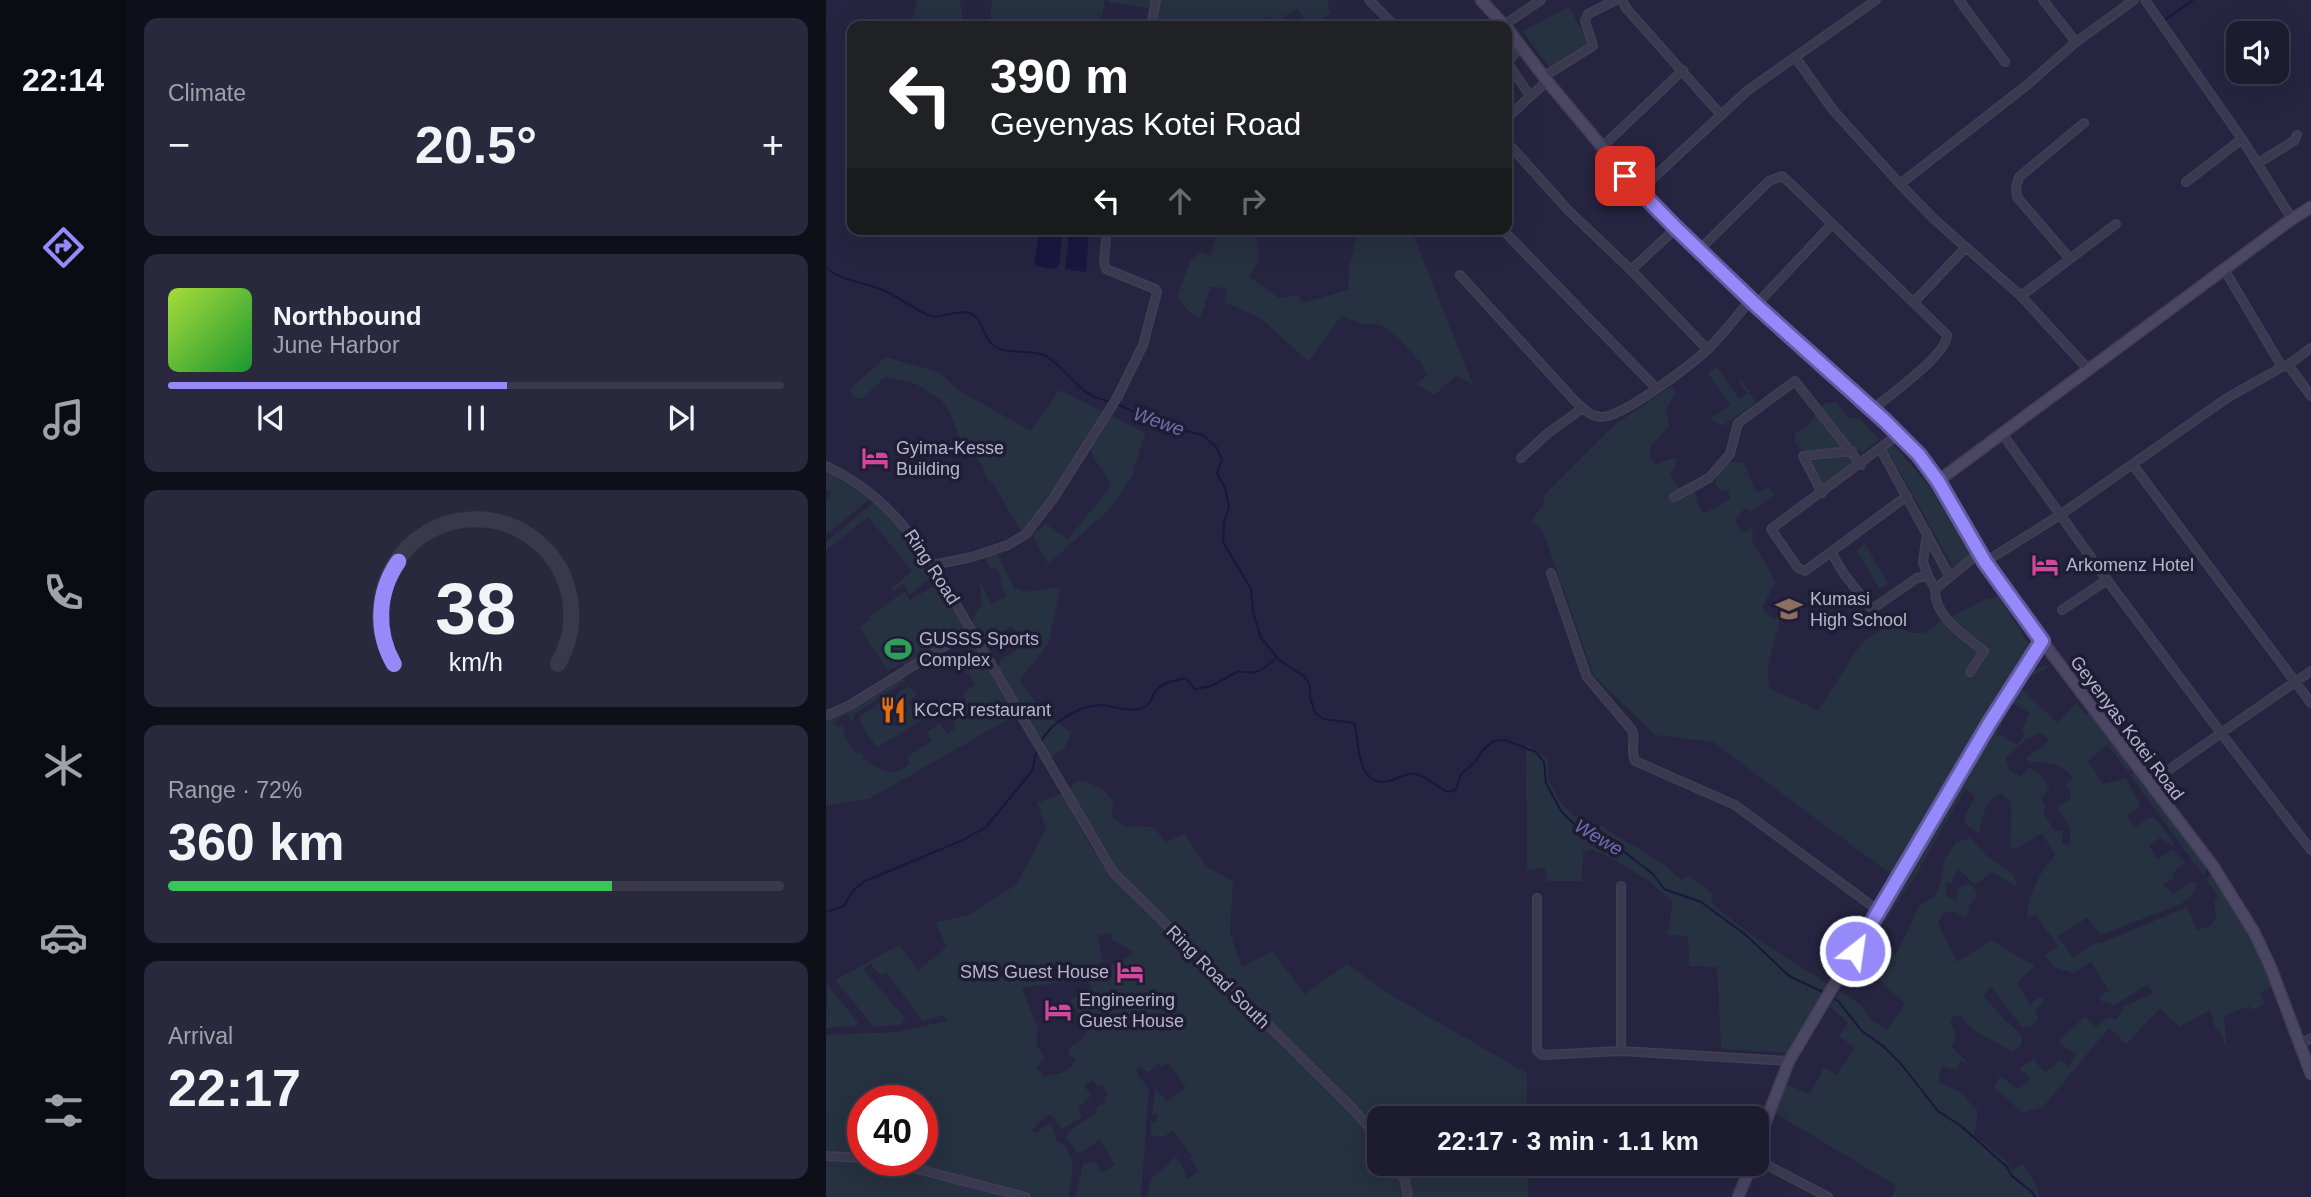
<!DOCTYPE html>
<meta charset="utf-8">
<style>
body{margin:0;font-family:Helvetica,sans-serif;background:#29283c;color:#f1f3f6;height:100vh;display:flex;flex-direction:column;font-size:26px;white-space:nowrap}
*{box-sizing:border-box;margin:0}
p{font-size:23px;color:#a0a1ab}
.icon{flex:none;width:38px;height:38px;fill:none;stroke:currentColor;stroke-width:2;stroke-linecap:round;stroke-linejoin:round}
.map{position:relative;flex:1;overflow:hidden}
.panel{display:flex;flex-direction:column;gap:18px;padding:18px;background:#0f0f1a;width:700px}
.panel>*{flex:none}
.top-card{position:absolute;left:21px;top:21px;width:665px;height:214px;border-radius:14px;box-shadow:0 7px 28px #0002,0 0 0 2px #3a394c;background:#202124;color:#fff;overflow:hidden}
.buttons{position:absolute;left:1400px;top:21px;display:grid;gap:14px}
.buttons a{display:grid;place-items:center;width:63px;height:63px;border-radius:14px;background:#1c1b30;box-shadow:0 7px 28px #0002,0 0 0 2px #3a394c;font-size:35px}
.speed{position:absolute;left:21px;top:1085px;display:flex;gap:14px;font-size:35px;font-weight:700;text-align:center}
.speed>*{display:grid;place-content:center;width:91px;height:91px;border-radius:50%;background:#1c1b30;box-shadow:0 7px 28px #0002,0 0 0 2px #3a394c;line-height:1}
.speed .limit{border:10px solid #d22;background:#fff;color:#111}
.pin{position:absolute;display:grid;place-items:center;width:60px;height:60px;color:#fff;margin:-30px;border-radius:14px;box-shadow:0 4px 10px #0006}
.me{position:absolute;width:77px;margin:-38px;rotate:30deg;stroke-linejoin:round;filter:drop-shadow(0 0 5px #0008)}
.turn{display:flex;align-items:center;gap:24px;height:147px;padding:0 28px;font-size:32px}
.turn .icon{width:91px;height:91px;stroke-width:2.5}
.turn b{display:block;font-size:49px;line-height:60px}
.lanes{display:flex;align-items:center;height:66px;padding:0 28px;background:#0003;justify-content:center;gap:35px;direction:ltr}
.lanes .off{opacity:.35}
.big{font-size:52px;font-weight:600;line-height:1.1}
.panel .widget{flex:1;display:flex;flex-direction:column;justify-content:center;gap:10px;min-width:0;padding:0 24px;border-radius:14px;background:#29283c}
.panel .dial{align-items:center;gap:0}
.dial svg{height:182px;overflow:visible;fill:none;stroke:#3a394c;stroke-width:7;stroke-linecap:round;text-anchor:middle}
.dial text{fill:#f1f3f6;stroke:none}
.song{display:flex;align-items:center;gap:21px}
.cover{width:84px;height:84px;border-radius:10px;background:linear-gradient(135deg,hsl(80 70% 55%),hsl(130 70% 35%))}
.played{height:7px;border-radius:4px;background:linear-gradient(90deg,#968afb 55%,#3a394c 55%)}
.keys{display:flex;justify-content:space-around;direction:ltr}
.heat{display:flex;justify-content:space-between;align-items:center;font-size:38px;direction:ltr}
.charge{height:10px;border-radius:5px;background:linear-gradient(90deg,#34c759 72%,#3a394c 0)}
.trip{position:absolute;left:541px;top:1106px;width:402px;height:70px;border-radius:14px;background:#1c1b30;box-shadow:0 7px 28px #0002,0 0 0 2px #3a394c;font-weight:600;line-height:70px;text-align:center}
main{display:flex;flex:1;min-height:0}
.menu{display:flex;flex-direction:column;width:126px;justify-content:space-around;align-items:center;background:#0b0b13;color:#a0a1ab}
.menu .icon{width:49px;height:49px}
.menu .current{color:#968afb}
.menu b{font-size:32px;color:#f1f3f6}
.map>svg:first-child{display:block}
.green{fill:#263141;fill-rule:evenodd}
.water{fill:#1a173f}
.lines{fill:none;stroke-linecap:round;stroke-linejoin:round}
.stream{stroke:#1a173f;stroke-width:2}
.street-casing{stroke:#413f56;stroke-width:10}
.secondary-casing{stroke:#413f56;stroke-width:13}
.street{stroke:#3a3950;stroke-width:7}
.secondary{stroke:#4a4663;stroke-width:10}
.route-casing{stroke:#625aa3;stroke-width:18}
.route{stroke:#968afb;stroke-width:12}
.labels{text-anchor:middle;stroke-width:7;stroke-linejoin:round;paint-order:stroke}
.poi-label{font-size:18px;fill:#b7b5cb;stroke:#1f1d35;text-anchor:start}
.street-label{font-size:18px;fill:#b7b5cb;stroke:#1f1d35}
.water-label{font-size:19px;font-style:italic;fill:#716dab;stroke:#1f1d35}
</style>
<main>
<nav class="menu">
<b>22:14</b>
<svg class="icon current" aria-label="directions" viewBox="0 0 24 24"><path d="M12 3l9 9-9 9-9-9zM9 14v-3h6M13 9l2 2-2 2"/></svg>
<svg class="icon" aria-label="music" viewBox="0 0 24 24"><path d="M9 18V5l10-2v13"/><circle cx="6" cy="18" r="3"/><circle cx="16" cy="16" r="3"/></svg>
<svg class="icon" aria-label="phone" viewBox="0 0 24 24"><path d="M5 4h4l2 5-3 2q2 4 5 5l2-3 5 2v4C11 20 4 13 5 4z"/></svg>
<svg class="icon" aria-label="climate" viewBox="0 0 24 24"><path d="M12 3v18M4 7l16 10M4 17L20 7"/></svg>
<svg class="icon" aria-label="car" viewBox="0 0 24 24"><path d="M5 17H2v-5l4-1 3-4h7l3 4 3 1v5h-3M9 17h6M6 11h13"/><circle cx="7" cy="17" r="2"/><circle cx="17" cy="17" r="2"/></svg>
<svg class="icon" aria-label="filters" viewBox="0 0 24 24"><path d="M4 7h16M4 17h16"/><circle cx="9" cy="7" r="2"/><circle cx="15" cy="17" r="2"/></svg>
</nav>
<section class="panel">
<div class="widget"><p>Climate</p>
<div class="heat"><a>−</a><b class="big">20.5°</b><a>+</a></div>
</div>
<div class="widget">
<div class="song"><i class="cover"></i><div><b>Northbound</b><p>June Harbor</p></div></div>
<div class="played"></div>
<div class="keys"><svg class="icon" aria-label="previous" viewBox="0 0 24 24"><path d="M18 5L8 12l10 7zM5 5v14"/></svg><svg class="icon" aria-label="pause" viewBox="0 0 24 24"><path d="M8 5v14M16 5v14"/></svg><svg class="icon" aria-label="next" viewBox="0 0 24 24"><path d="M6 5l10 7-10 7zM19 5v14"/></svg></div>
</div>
<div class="widget dial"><svg viewBox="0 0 100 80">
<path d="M14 69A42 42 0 1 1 86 69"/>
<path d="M14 69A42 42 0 0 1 16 24" stroke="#968afb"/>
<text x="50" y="56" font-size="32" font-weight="700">38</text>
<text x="50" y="72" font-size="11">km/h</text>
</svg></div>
<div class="widget"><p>Range · 72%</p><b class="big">360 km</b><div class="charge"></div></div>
<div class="widget"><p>Arrival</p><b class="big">22:17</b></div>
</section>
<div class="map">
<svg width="1485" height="1197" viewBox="0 0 1485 1197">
<rect width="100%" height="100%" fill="#262440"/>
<path class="green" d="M91,0H134L137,22L164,23L166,0H279L274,26H88L86,21Z
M282,0H501L505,13L485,26H481L472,9L446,24L445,17H439V26H351L325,18V9L283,2Z
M743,7L764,45L725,70L696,31Z
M393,229H429L433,260L423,277L453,298L473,295L476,303L522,290L523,266L533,229H585L647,385L630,376L608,395L590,384L601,375L595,363L572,338L555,325L538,324L515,316L483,362L434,318L398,302L401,288L385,287L374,319L361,310L351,297L364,262L374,252L384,256Z
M59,357L114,372L130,389L205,431L233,390L278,412L225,497L195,532L168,485L160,477L157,466L133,437L125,415L116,401L90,384L59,377L37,398H29L23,390Z
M891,367L913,399L921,393L913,381L915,380L930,402L896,426L884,419L904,405L882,373Z
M846,386L850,392L840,410L843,426L824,448V456L830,464L843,459H851L849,468L844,474L854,489L868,488L871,502L876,512H881L904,499L902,491L893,489L889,483C892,466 901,459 918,463L929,490L933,492L943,487L948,495L924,512L919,508L909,520L914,531L919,533L927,526L926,540L950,582L936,607L948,619L956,612L942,666L943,688L992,710L1036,642L1064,624L1085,633H1098L1110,624L1161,599L1173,597L1203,644L1067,876L887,742L829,735L768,676L719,538L715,529L705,521L718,504L717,496L788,425Z
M1011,402L1022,418H1034L1053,440L1037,452L1029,448L980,452C972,449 967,442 969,433L984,423L999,403Z
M282,414L319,433L306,476L285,508L222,564L206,535L220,524L242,539L285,486C280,471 267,462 264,447Z
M1065,445L1069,446L1102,484L1147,557L1129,570L1061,449Z
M1025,454L1029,462L997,487L983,462V458Z
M0,471L45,498L0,535V500L5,492L0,490Z
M49,501L77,529L109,575L83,595L78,584L67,592L65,589L86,571L42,517L0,550V542Z
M1039,544L1063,584L1054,589L1030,550Z
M171,552L189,590L193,588L196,592L235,587L222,644L194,680L217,712L246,733L238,749L224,758L171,668L175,660L196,646L188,629L183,627L165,640L156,642L147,625V617L156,605L154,580L165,604L180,597L174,581L176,579L171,569L164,568L160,559Z
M111,584H115L139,627L138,629L80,668L76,663L62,671L33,627L44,620L42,617L79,591L84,600Z
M144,636L190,715L43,799L0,806V720L25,709L76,677L79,681L30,713L27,718L29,725L21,714L8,722L12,727L16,725L19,731L17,733L31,754L34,752C44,768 68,780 83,764L81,757L106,741L101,732L114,723L121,734L130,729L126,722L132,718L126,709L140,701L137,694L149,684L137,667L140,660L144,657L141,651L145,647L140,638Z
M1220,665L1222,668L1200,679L1196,689L1231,723L1251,703L1259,714L1266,710L1305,767L1303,773L1281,745L1262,761L1277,784L1300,778L1315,806L1301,816L1309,827L1324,817L1329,818L1348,843L1346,846L1343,841L1340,842L1335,837L1323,846L1332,859L1347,849L1359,863L1346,873L1349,878L1337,885L1347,893L1367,881L1371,884L1366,896L1355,904L1275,935L1261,918L1232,936L1247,957L1270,942L1273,944L1361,907L1371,930L1385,925L1390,917L1388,901L1392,897L1380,879L1388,873L1410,904L1449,986L1434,993L1439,1004L1427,1010L1423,1006L1398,1016L1401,1050L1394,1032L1389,1028L1384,1010L1354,1027L1334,1009L1300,1044L1283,1028L1217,1107L1197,1113L1168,1088L1174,1076L1192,1089L1204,1078L1194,1069L1207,1059L1219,1072L1235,1060L1242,1066L1250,1055L1232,1042L1259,1016L1270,1027L1283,1017L1291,1020L1297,1007L1327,993L1321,985L1289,1005L1275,1001L1272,997L1283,991L1265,962L1247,973L1228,967L1219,955L1232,946L1209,915L1201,918C1201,896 1214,871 1229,855L1216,834L1189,849L1184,846L1185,803L1176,793C1160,799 1155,817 1154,833L1148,831L1138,823L1140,813L1149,797L1140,788L1090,875L1055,927L1063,948L1070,954L1094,905L1108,897L1114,884L1119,858L1130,842L1144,838L1160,855L1187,874L1191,884L1188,886L1166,872L1149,885L1132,869L1125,884L1120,882V895L1130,901L1131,890L1137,885H1145L1151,892L1150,897L1142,907L1143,915L1137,918L1129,912H1118L1112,922L1131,962L1165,940L1209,966L1191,983L1204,1005L1212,998H1217V1003L1209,1010L1213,1019L1207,1026L1197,1028L1164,986L1158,997L1182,1023L1193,1032L1197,1039L1193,1048L1186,1052C1171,1040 1143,1033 1136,1017L1128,1015L1124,1021C1128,1031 1133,1038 1125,1046L1143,1064L1134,1061L1131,1070L1116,1066L1112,1082L1133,1091L1152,1111L1148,1135L1179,1160L1186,1170L1197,1164L1211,1186L1214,1197H1066L1071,1186L949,1113L960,1084L984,1094L998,1067L1010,1075L1029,1048L1013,1036L1022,1023L1004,1006L1014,991L1036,1006L1045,1020L1061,1030L1079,1004L1030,958L1069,898L1097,844L1172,716L1177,720L1170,737L1175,734L1191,745L1198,736L1196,728L1204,713L1186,703L1180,713L1177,710L1202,673ZM1213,732L1223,739L1218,746L1200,757L1202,761C1222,764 1232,761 1247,778L1239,784L1245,795L1244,799L1231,807C1240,821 1248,829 1243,846L1236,843L1237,831H1229L1218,814L1219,807L1215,798L1223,790C1218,779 1215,771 1203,768L1195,776C1185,773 1181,768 1180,758C1187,753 1191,747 1198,741C1202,738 1208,737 1213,732Z
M82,686L92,694L82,701L94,721L51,748L33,721L34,716L55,702L69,726L80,718L67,697Z
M700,744L722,759V779L735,803L750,817L774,825L840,866L856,880L862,875L888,895L885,902C921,935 962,959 1004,985L964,1053L895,1049L891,967L863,966L862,936L841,935L847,902L822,880L781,856L764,849L757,853L756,881H721L719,868L701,870Z
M1309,771L1382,866L1378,876L1304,775Z
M251,781C266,782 277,788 287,800L286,816L298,826L327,827L340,842L359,834L379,865L407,882L404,933L416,967L446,951L479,994L521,964L570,998L701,1073V1118H553V1135L291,870L277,851L242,789Z
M236,793L264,845L283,874L527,1114L553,1145V1164H565L575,1183L579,1197H321C325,1165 338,1176 348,1156C355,1159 357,1171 362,1179L372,1171L364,1159L366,1157L347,1131L337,1137L327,1136L324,1133L325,1121L331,1122V1115L326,1114L329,1089L341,1101L360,1088L342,1063L336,1067L333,1063L323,1072L313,1067L311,1068V1073L323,1090L315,1197H249L257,1164L269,1162L276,1173L289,1164L273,1140L252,1154L240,1137C245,1126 262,1120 271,1111L270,1108L280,1101L278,1098L282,1094L276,1085L272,1087L267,1080L258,1085L265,1096L252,1108L256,1117L236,1129L224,1114L210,1125L206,1131L211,1133L214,1131L213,1129L224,1124L229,1131L230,1140C253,1152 246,1176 243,1197H209L68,1160H96V1101H37V1156L0,1153V1035L71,1032L121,1021L117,1015L97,1021L60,972L54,975L44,963L38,970L80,1019L75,1024L48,1027L9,980L73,945L92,970L121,947L109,922L140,916L190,885L220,829L211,803ZM286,933L285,939L308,953L260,980L266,987L244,1000L261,1028L259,1036L242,1049L243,1055L250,1059C245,1073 231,1074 218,1076L210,1067L219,1058L210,1044L212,1028L196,989C211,984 226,985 242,981C255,977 265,969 277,961L272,936Z
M1,984L32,1022L31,1026L0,1028Z
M0,1160C62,1160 121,1182 180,1197H0Z
M574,1164H702V1197H586L579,1173Z"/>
<path class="water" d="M214,229H236L234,262L232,267L226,269L210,266L208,263Z
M244,229H263L260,272L239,269Z"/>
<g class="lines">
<path class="stream" d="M1339,20L1367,0
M0,267C11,280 42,283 59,291C74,297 92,313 106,316C118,318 131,309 143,313C157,317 157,338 168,346C183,356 204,348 220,356C237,366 248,386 265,395C271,399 279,400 285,402
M291,404L336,425L377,435L390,447L396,459L391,473L399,488L403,507L398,522L397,542L425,589L427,612L435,638L453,660L479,677L484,686V697L489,713L498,719L528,723C534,741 529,788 563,781C572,779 579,772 589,774C602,776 610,787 622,792L630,790L635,774L648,763L656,751L667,741L679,740L710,752L718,762L720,783L735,811L750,826L772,834L788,844L827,874L838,889L875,902L920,935L963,976L999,993
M215,742C224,723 251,707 273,705C287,705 302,713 316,708C325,705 325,698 329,692C336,682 348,681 359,678L369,689L385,686L413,671C431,676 437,669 451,657
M0,912L18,906L26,892L37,882L137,840L160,827L206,771L211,750
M1006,997L1012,1001L1036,1031L1057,1046L1075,1064L1112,1111L1135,1126L1180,1166L1186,1176L1206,1192L1209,1197"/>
<g class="street-casing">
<path id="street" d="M543,0L569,26
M796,0L800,8L895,115
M1133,0L1179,62
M1217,0L1250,42
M1319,0L1416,139L1466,219
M678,25L715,0
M325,26L330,0
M969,57L1007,110L1074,184L1108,219L1195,296L1261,368
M681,62L704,96
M681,62L695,47
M717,77L767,46L759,21L762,14L790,0
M681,118L721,81
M681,142L742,210L805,270L881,349
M775,148L857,70
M1432,163L1468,141L1471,135
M1360,182L1416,139
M1074,184L1201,85L1250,42L1308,0
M813,191L921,91L1050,0
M676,229L830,388
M873,250L943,181L956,176L964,183L1121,335C1121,355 1063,395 1046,410
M1244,259L1191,197L1190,187L1193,177L1258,123
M1398,269L1456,367
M805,270L850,228
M634,275L748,400C756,407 764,417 775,417C796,418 866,364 883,348C898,333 911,316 925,299
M1195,296L1290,224
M1088,302L1140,247
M930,305L1006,224
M1462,365L1485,348
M1175,432L1281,580L1395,733L1485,671
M1073,434L945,529L972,568L979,571L1081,496
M1054,448L1124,577L1153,553
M695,458L722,433L757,408
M1307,465L1485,703
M0,466C49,489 76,521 107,565L287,872L527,1109L553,1139
M996,493L977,456L1026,451
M848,497L883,478L904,454L912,423L969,381L1035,465
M1101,533L1097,562L1102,576
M1005,552L1018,574L1044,607H1049L1091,578L1102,576L1109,589
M1159,562L1234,515L1401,398L1456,367L1462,365L1485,396
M107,565L146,557L182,545L200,534L227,499L291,398L317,345L331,292L329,289L280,269L278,261L281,229
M725,573L761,677L806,730C810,741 804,751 809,761L909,805L1053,911
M1124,577L1109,589C1108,617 1138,635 1158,651L1144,672
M1236,610L1281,580
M0,716L24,705L145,630
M1324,783L1395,733L1485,850
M795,886V1051
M711,898V1050L716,1055L795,1051L963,1061
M1473,1045L1485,1038
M0,1156L37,1158
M56,1160L200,1197
M931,1160L1002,1197
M570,1164L579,1181L582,1197"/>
</g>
<g class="secondary-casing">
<path id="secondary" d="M655,0L679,26
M681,28L721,81L813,191L930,305L1059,421L1093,455L1112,481L1159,562L1191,608L1387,866L1428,932L1445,968L1485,1074
M1112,481L1466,219L1485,207
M931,1144L963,1061L1163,724L1216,641
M912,1197L926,1164"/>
</g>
<use href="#street" class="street"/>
<use href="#secondary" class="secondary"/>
</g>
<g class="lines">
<g class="route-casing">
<path id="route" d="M799,176L850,228L930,305L1059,421L1093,455L1112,481L1159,562L1216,641L1163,724L1029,951"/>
</g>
<use href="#route" class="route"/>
</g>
<defs>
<g id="hotel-bare" transform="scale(2.1)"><path d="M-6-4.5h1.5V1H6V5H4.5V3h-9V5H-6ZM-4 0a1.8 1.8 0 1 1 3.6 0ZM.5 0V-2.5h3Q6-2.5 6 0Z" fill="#d1479c" stroke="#1f1d35" stroke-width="2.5" paint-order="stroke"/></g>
<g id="school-bare" transform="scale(2.1)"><path d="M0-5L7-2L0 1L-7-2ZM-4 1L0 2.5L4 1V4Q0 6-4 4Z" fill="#8d6e63" stroke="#1f1d35" stroke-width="2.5" paint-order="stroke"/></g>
<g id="stadium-bare" transform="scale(2.1)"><path d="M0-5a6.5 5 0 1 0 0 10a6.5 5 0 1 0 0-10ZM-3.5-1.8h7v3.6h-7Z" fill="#2e9e5b" stroke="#1f1d35" stroke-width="2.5" paint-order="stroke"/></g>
<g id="restaurant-bare" transform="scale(2.1)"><path d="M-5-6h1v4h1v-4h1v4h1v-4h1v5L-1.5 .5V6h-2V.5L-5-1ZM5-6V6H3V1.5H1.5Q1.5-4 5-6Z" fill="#e8710a" stroke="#1f1d35" stroke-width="2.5" paint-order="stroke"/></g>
</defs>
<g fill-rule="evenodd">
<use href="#hotel-bare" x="49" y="458"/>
<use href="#hotel-bare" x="1219" y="565"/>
<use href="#school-bare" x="963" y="609"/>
<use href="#stadium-bare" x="72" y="649"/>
<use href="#restaurant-bare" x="67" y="710"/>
<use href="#hotel-bare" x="304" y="972"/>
<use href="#hotel-bare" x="232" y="1010"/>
</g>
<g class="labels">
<g class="poi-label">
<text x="70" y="454">Gyima-Kesse<tspan x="70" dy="21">Building</tspan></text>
<text x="1240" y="571">Arkomenz Hotel</text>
<text x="984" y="605">Kumasi<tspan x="984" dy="21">High School</tspan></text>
<text x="93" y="645">GUSSS Sports<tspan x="93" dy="21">Complex</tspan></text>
<text x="88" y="716">KCCR restaurant</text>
<text x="283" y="978" text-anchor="end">SMS Guest House</text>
<text x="253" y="1006">Engineering<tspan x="253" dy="21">Guest House</tspan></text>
</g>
<g class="street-label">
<text transform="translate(106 567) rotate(57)" y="6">Ring Road</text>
<text transform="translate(1301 728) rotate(53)" y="6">Geyenyas Kotei Road</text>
<text transform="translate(392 977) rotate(45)" y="6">Ring Road South</text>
</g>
<g class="water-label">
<text transform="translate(333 421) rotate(19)" y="7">Wewe</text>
<text transform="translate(773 837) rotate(31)" y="7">Wewe</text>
</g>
</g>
</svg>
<div class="buttons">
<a><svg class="icon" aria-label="sound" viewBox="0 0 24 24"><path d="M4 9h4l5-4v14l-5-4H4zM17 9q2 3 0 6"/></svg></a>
</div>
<div class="speed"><div class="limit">40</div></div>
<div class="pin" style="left:799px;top:176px;background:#d93025"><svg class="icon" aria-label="arrive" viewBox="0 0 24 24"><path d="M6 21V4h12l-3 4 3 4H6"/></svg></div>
<svg class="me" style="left:1029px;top:951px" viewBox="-20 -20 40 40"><circle r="17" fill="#968afb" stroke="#fff" stroke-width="3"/><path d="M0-11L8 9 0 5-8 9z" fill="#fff"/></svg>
<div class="trip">22:17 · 3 min · 1.1 km</div>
<div class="top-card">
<div class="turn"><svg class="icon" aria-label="left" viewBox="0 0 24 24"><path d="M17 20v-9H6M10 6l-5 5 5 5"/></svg><div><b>390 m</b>Geyenyas Kotei Road</div></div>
<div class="lanes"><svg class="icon" aria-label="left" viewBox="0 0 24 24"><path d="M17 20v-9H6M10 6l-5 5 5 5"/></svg><svg class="icon off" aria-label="ahead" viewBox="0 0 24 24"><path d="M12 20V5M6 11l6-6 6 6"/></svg><svg class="icon off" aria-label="right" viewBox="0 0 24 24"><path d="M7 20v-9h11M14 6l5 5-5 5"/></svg></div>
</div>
</div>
</main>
